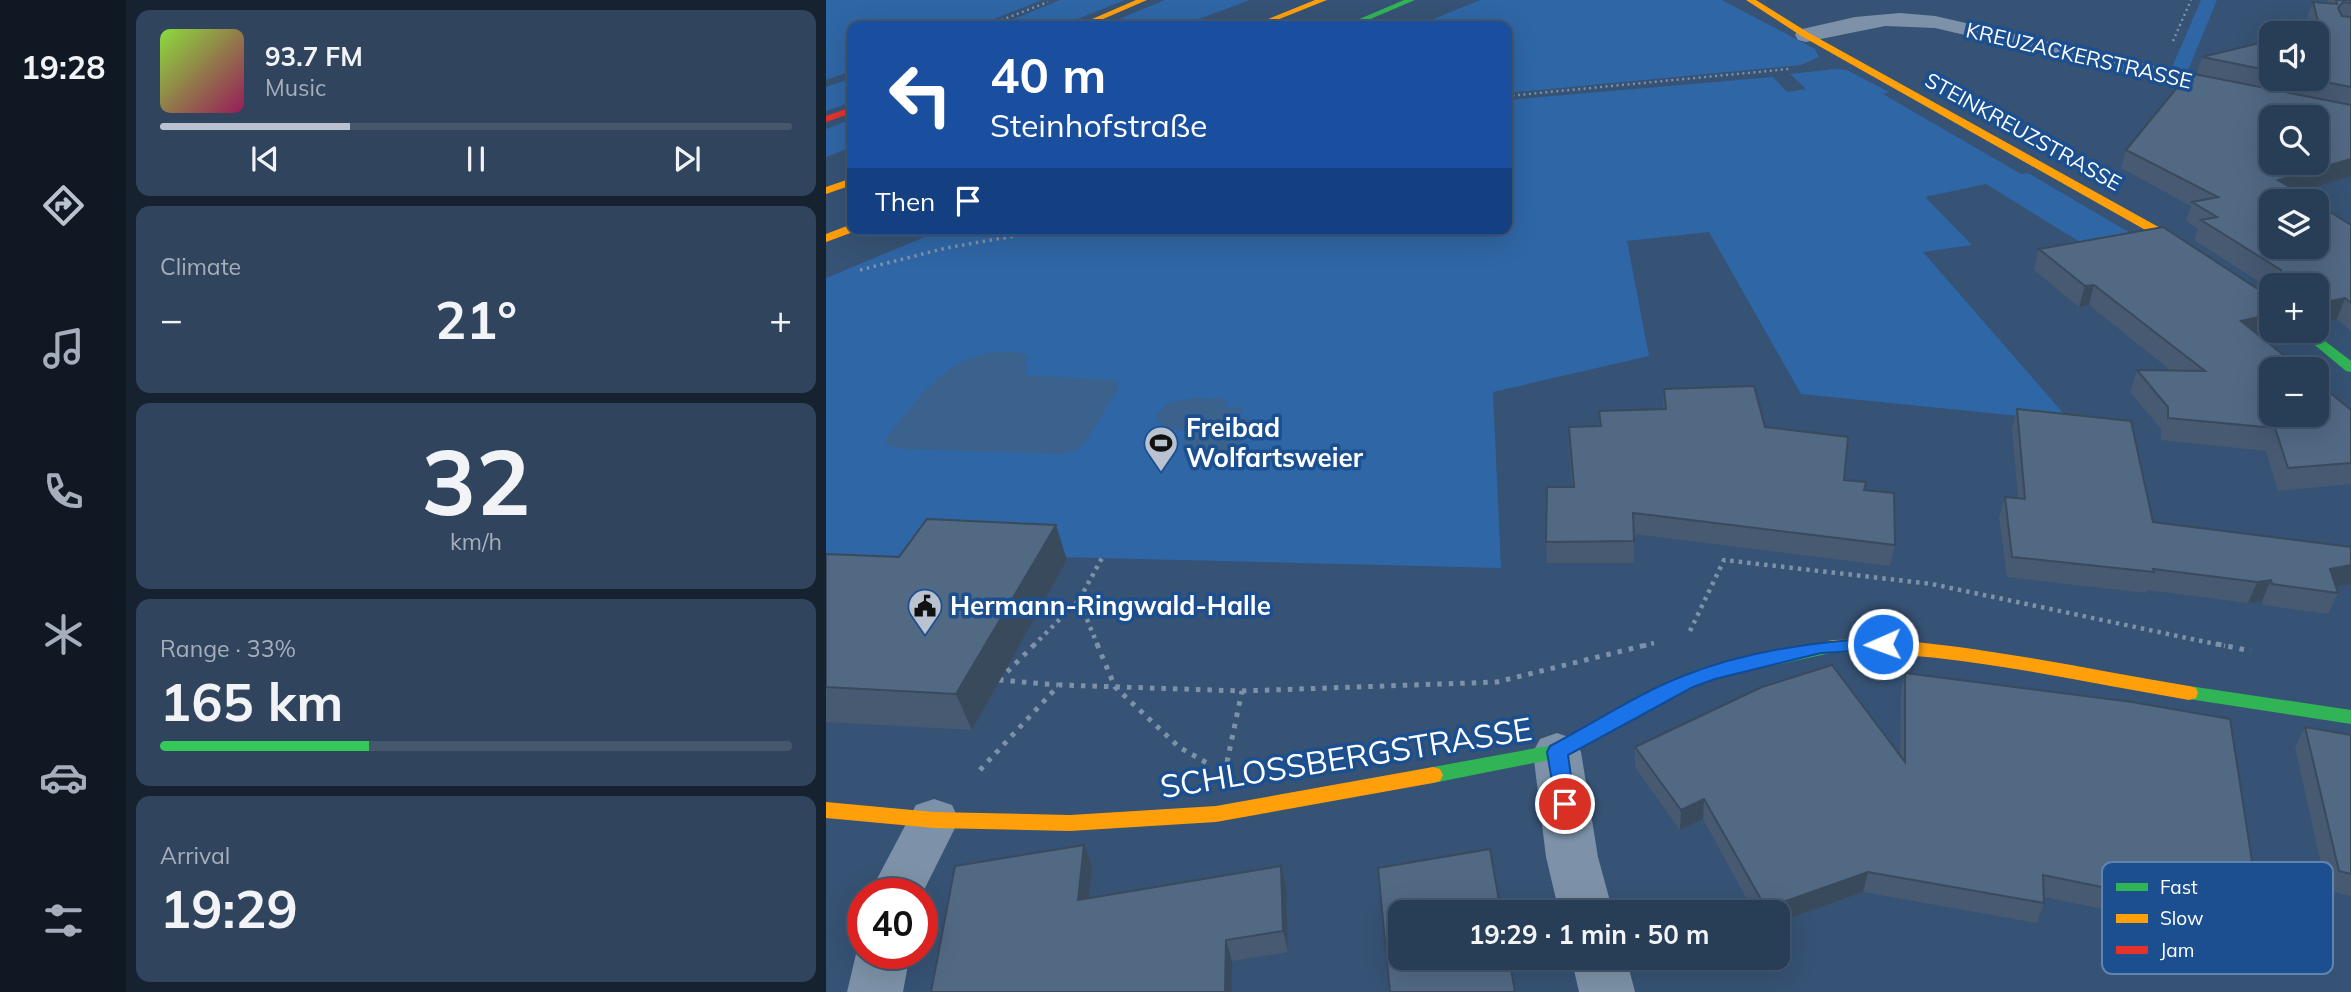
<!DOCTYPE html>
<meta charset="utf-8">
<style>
body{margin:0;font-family:Mulish,sans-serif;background:#30455d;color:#f1f3f6;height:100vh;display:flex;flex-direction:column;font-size:26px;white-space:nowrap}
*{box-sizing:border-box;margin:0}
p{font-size:23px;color:#a5aeba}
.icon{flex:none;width:38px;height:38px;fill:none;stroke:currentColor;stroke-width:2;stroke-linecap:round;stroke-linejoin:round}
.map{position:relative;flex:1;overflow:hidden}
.drawer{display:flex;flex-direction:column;gap:10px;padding:10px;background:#162230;width:700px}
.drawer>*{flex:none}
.banner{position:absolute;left:21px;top:21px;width:665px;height:214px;border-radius:14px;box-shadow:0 7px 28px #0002,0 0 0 2px #44576d;background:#1a4fa0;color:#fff;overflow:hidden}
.tools{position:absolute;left:1433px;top:21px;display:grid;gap:14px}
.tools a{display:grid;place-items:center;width:70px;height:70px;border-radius:14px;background:#283e57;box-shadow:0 7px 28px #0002,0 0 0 2px #44576d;font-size:35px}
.speed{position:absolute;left:21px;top:878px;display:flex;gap:14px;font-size:35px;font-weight:700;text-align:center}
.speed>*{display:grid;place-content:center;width:91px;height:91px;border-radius:50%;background:#283e57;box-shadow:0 7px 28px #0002,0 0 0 2px #44576d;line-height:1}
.speed .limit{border:10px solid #d22;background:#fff;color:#111}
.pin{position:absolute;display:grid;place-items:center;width:60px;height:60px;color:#fff;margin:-30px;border:4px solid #fff;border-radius:50%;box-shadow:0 2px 7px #0007}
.me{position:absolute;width:77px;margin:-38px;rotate:268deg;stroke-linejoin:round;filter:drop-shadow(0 0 5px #0008)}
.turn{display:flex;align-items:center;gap:24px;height:147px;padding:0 28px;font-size:32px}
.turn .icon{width:91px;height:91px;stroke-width:2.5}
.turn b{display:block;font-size:49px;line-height:60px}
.then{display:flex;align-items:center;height:66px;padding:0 28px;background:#0003;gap:14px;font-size:26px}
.big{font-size:52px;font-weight:700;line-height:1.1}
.drawer .card{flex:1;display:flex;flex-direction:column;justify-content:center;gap:10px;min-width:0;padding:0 24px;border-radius:14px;background:#30455d}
.drawer .dial{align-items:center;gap:0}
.dial b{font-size:91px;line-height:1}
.song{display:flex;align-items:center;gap:21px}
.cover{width:84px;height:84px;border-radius:10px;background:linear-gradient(135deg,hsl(90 70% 55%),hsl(330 70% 35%))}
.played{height:7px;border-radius:4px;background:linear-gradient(90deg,#b9c2ce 30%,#44576d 30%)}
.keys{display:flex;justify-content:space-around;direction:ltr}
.heat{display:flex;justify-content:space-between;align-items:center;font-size:38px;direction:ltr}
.charge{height:10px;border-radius:5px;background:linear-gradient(90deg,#34c759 33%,#44576d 0)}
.trip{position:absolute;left:562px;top:900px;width:402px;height:70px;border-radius:14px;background:#283e57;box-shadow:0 7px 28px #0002,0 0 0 2px #44576d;font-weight:700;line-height:70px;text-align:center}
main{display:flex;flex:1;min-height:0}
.tab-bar{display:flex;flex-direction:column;width:126px;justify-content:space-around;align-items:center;background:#101923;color:#a5aeba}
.tab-bar .icon{width:49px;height:49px}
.tab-bar .on{color:#b9c2ce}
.tab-bar b{font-size:32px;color:#f1f3f6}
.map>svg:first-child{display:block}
.green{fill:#2f66a5}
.water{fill:#3b618d}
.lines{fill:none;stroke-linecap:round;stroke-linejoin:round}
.path-far3{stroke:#7d92a8;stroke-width:2.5;stroke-dasharray:2 3.5;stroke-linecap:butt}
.path-far2{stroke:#7d92a8;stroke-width:3.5;stroke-dasharray:2.5 4.5;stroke-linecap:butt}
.path-far1{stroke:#7d92a8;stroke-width:4.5;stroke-dasharray:3.5 5;stroke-linecap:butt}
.path{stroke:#7d92a8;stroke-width:5;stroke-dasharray:4.5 7;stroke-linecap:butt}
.street{fill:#7d92a8;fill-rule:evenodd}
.fast{fill:#30b455;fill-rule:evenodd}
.slow{fill:#ff9f0a;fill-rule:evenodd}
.jam{fill:#e5322d;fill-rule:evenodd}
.wall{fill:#475a72}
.shaded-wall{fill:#394a5c}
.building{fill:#526984;stroke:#394a5c;stroke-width:2;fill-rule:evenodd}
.route{fill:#1a73e8;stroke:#114b97;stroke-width:2}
.labels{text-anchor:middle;stroke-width:7;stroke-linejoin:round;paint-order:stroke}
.far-street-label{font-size:21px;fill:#fff;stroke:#1b4f8f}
.poi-label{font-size:26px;font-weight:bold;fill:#fff;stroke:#1b4f8f;text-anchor:start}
.near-street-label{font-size:32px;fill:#fff;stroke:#1b4f8f}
.key{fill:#1b4f8f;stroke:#5f84b1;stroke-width:2}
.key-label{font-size:19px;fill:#fff}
</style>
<main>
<nav class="tab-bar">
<b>19:28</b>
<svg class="icon on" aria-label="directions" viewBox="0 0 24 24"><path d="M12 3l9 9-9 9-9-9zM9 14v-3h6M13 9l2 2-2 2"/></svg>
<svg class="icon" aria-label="music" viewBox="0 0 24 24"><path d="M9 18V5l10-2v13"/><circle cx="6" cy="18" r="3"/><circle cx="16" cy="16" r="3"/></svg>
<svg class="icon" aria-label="phone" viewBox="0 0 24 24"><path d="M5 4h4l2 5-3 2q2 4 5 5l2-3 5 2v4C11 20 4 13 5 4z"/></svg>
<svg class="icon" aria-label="climate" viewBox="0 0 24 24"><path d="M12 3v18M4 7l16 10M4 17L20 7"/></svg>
<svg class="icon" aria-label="car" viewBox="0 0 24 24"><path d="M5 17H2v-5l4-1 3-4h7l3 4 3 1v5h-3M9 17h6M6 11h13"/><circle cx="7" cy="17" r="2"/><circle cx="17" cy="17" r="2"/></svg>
<svg class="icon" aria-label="filters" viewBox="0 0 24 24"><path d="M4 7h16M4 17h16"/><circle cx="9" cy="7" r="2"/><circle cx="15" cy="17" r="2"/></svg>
</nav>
<section class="drawer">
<div class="card">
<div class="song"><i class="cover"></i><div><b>93.7 FM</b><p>Music</p></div></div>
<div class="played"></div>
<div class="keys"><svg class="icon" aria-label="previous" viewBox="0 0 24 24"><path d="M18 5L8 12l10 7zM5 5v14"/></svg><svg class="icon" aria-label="pause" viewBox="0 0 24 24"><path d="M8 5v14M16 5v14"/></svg><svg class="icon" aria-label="next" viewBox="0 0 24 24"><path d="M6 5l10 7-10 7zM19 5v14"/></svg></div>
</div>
<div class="card"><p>Climate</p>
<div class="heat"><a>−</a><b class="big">21°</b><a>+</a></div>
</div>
<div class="card dial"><b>32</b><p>km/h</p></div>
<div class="card"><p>Range · 33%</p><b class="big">165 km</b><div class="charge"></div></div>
<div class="card"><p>Arrival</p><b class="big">19:29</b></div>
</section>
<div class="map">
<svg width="1525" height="992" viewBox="0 0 1525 992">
<rect width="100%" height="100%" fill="#365274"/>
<path class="green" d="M0,0H216L151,26H26V71L0,80Z
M234,0H299L234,26H170Z
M339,0H424L354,26H276Z
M654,0H896L989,49L993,57L975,65L681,93V26H590Z
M1375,0H1391L1360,75L1344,72Z
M1009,69L1021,70L1063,92L1057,94L1195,174L1202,173L1306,234L1262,247L1160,184L1099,197L1146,245L1097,252L1244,421L975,394L883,232L801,241L823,356L667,392L675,568L115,554L0,588V278L118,229H681V100L947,77L961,92L980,89L964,74Z
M26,78V102L0,111V87Z
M26,119V147L0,157V129Z"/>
<path class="water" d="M169,352H193L206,358L198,360L201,366L200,375L285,380L291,382L293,387L259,443L251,450L239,454L74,449L59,444L62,435C96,396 115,360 169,352Z
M366,398L402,399L398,407H417L412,418L424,419C420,427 418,439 412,445C397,462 370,461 356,445L362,431C348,430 336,431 330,416L342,403Z"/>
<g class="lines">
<path class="path-far3" d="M160,26L222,2
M1347,41L1365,0
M681,96L963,69"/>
<path class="path-far2" d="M34,270L120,248L228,229"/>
<path class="path-far1" d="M864,631L898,560L1106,584L1399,646
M207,646L253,600
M272,646L253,600L276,558
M817,646L828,643"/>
<path class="path" d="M271,644L289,687L353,747L381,763
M1391,644L1425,651
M173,680L209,644
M173,680L232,685
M401,762L416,691
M154,770L233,685L416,691L671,682L824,644"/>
<path class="street" d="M1074,13L1109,16L1407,84L1415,86L1419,91L1415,96L1407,98L1109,28L1059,26L980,42L972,40L969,35L972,30L1029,17Z
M731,733L748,739L755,752L772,857L787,912H733L720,857L707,752L714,739Z
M108,799L126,805L133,820L96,894H43L90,805Z
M37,938V954H84L77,992H21L30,954Z
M745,957H800L809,992H753Z"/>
<path class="fast" d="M578,0H589L528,26H517Z
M1472,331H1486L1525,361V372L1520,371Z
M1008,640L1014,641L1017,646L1014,651L889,678L868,687L738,757L607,783L600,781L597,775L600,769L607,767L727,745L854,677L879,667Z
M1363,686L1525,710V724L1356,698L1354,693L1356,688Z"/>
<path class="slow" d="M310,0H321L261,26H250Z
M489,0H501L436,26H425Z
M920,0H930L983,33L1338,230L1446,301V311L1330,236L977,37Z
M26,178V185L0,194V187Z
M26,224V229L30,231L0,242V234Z
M1053,639C1158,646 1260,669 1363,686L1370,688L1372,693L1370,698L1363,700C1245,680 1129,652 1008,652L1002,651L999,646L1002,641L1008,640Z
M607,767L614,769L617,775L614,781L607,783L390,822L244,831L108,828L0,818V802L108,812L244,815L390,806Z"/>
<path class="jam" d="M26,107V113L0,122V116Z"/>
</g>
<path class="wall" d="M1501,0H1525V176L1471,192L1525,225V331L1511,319L1491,324V285H1446V290L1368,240L1372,229L1360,221L1365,206L1295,168L1300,150L1437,88L1371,74L1376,57L1446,40V79H1491L1484,31L1481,18L1487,2L1502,3Z
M1213,249L1446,331H1458L1434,336L1525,410V484L1452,491L1440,451L1335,440V429L1304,392L1311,370H1344L1263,305L1253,307L1208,270Z
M838,389L939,427L1018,480L1038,490L1069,545L1064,566L808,534V563H721L720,542L746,487L743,447V427L773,426V411L837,409Z
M1191,409L1327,522L1525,547V584L1510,587L1512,593L1502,614L1437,605L1436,601L1422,603L1321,590L1320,593L1181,577L1173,517L1179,497L1192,498L1186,429Z
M0,554L73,557L241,560L146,730L0,722Z
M1079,673L1434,913L1423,933L1327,914L1325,919L1218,897V903L1211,923L1037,892L952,922V912H928L877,819L854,830L809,767V747L1074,756L1075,693Z
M1479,727L1525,735V896L1501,891L1469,747Z
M258,845L266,866L263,898L460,887L462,952L406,961V992H105Z"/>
<path class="shaded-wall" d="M1525,159V176L1445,200L1452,180Z
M1268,285L1263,305L1253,307L1259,286Z
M1519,298L1511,319L1491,324V304Z
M1446,314V331H1458L1407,342L1415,321Z
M230,525L241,560L146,730L130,694Z
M1525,565V584L1494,590L1504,569Z
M1445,580L1436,601L1422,603L1431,582Z
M878,799L877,819L854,830L855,810Z
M258,845L266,866L261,921L252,900Z
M455,866L460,887L462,952L457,931Z
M1042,872L1037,892L952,922V912H940V908Z
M400,940L406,961V992H399Z"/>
<path class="building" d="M1510,0H1525V3L1517,2L1512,8L1516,16L1525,17V87L1484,79H1491V33H1474L1494,29L1487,2L1511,4Z
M1446,40V71L1376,57Z
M1363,73L1525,105V159L1452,180L1486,201H1446V247H1491V204L1525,225V303L1519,298L1491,304V285H1455V270L1375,220L1391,217L1366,202L1392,197L1300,150ZM1446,117H1491V163H1446Z
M1337,227L1441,295L1446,296V314L1415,321L1475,369H1446V415H1491V382L1525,410V463L1462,468L1449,428L1342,418V407L1311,370L1379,371L1268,285L1259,286L1213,249Z
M928,386L939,427L1022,437L1018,480L1040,482L1038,490L1068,493L1069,545L807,513L808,541L720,542L721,487H748L743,427L775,426L773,411L840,409L838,389Z
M1191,409L1305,421L1327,522L1525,547V565L1504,569L1512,593L1446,584L1445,580L1431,582L1327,569L1328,572L1186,557L1179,497L1199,499Z
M101,519L230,525L130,694L0,687V554L73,557Z
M1006,665L1079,762V673L1306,702L1404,719L1434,913L1334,893V899L1217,875L1218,903L1042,872L940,908L878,799L855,810L809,747L936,687Z
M1479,727L1525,735V874L1513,871Z
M258,845L252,900L455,866L457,931L400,940L399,992H105L129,866Z
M664,849L675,912H574V957H683L689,992H564L552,868Z"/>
<path class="route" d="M1057,638L1063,639L1066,644L1063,649L995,653L889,679L867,687L742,755L749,804L746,810L739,813L731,810L721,752L724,746C766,724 815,692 857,676C920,651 990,641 1057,638Z"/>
<defs>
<g id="stadium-pin" transform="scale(1.75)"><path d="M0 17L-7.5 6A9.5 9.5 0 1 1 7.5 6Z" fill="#b9c2ce" stroke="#1b4f8f"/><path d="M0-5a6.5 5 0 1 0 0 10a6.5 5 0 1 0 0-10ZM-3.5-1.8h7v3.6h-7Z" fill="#111"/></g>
<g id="civic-pin" transform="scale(1.75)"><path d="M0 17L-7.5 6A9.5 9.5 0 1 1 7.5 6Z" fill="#b9c2ce" stroke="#1b4f8f"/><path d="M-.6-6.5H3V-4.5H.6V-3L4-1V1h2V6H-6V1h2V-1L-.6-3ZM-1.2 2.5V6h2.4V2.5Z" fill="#111"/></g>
</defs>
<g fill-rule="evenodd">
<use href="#stadium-pin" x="335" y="443"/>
<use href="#civic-pin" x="99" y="606"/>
</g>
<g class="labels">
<g class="far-street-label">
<text transform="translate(1253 56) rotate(13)" y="7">KREUZACKERSTRASSE</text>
<text transform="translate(1197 132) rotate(29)" y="7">STEINKREUZSTRASSE</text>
</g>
<g class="poi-label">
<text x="360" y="437">Freibad<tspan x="360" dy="30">Wolfartsweier</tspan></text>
<text x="124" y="615">Hermann-Ringwald-Halle</text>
</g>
<g class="near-street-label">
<text transform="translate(520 758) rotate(-9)" y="11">SCHLOSSBERGSTRASSE</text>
</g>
</g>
<rect x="1276" y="862" width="231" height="112" rx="10" class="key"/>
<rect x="1290" y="883" width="32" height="8" fill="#30b455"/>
<rect x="1290" y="914" width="32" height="9" fill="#ff9f0a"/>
<rect x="1290" y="946" width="32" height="8" fill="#e5322d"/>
<g class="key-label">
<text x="1334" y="894">Fast</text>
<text x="1334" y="925">Slow</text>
<text x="1334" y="957">Jam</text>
</g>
</svg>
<div class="tools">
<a><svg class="icon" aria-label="sound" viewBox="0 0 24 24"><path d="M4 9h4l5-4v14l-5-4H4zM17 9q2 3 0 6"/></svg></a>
<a><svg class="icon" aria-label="search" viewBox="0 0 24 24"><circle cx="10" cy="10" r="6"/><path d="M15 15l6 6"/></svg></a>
<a><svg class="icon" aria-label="layers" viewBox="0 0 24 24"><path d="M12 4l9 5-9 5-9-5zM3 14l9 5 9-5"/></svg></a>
<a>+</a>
<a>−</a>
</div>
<div class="speed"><div class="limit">40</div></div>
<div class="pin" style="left:739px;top:804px;background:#d93025"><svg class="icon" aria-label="arrive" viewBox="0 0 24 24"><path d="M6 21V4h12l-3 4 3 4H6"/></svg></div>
<svg class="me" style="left:1057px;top:644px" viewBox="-20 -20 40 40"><circle r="17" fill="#1a73e8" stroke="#fff" stroke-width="3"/><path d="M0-11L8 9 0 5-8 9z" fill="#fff"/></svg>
<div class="trip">19:29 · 1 min · 50 m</div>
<div class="banner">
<div class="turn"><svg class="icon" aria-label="left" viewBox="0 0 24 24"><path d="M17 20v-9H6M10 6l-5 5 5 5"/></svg><div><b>40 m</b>Steinhofstraße</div></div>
<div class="then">Then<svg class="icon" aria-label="arrive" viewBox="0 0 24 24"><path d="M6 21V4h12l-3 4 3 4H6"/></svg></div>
</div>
</div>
</main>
